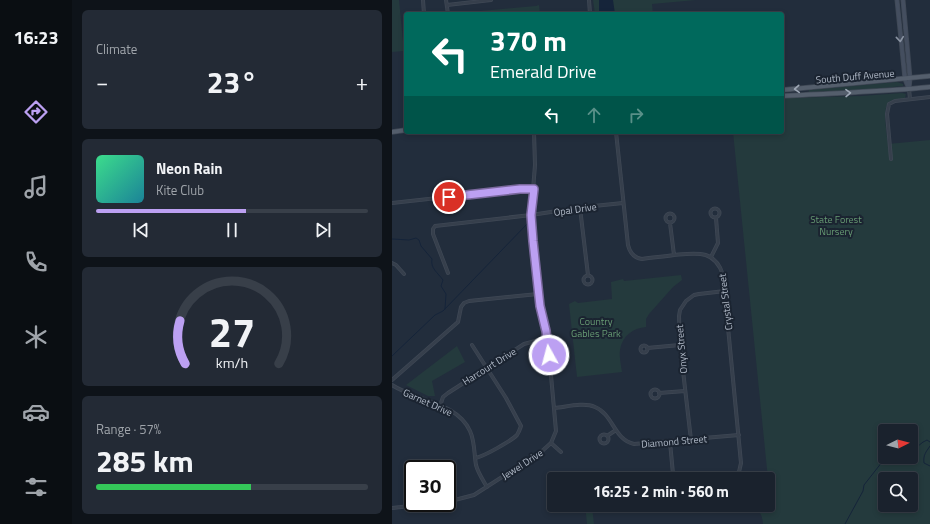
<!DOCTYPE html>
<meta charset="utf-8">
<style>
body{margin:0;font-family:"Titillium Web",sans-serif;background:#232a35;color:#f1f3f6;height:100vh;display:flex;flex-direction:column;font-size:15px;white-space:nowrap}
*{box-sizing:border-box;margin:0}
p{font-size:13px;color:#9fa4aa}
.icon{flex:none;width:22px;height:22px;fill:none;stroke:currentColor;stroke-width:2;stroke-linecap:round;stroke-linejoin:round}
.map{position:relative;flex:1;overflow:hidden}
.panel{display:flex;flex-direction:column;gap:10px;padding:10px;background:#0e1319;width:320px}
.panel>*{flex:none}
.banner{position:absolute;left:12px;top:12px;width:380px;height:122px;border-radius:4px;box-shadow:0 2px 6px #0003,0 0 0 1px #383f49;background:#00695c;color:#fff;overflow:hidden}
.needle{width:26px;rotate:84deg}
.controls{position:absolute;left:486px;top:424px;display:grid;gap:8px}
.controls a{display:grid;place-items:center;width:40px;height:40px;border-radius:4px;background:#1a222d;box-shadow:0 2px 6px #0003,0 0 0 1px #383f49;font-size:20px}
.speed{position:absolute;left:12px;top:460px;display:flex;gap:8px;font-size:20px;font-weight:700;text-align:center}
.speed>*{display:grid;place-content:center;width:52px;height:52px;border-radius:50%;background:#1a222d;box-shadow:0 2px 6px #0003,0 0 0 1px #383f49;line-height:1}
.speed .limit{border:2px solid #111;border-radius:6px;background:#fff;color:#111}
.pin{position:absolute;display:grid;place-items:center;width:34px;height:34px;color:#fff;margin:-17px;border:2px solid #fff;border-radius:50%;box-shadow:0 1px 4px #0007}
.me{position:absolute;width:44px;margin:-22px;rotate:353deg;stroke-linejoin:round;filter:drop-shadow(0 0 3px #0008)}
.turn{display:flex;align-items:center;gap:14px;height:84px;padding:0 20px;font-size:18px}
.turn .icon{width:52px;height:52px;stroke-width:2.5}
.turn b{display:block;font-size:28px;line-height:34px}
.lanes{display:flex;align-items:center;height:38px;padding:0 20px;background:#0003;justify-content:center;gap:20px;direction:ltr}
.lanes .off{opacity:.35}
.big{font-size:30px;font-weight:700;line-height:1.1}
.panel .tile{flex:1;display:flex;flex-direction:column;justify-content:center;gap:6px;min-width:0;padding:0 14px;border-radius:6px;background:#232a35}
.panel .dial{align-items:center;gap:0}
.dial svg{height:104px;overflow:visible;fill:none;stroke:#383f49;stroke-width:7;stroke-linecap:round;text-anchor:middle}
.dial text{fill:#f1f3f6;stroke:none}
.song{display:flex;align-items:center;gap:12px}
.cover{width:48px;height:48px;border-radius:6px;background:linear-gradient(135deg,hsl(150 70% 55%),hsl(190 70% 35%))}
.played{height:4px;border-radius:2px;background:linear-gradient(90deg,#bca0f2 55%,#383f49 55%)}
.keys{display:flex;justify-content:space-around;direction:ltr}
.heat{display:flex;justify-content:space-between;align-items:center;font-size:22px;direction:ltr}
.charge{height:6px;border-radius:3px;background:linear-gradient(90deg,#34c759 57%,#383f49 0)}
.trip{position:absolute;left:155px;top:472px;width:228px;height:40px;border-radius:4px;background:#1a222d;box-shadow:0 2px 6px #0003,0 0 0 1px #383f49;font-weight:700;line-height:40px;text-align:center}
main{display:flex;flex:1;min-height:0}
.dock{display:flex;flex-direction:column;width:72px;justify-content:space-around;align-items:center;background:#0a0e12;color:#9fa4aa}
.dock .icon{width:28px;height:28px}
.dock .current{color:#bca0f2}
.dock b{font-size:18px;color:#f1f3f6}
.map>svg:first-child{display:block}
.green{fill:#243a3d;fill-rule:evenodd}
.water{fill:#15243a}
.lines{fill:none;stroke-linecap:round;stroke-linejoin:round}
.stream{stroke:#15243a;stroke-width:1}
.street-casing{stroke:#3f4855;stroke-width:4}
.secondary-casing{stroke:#3f4855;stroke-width:5}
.primary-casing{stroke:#3f4855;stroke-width:5.5}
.street{stroke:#363f4c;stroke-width:2.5}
.secondary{stroke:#444e5f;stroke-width:3.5}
.primary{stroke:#545e6c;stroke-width:4}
.oneway{stroke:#8b94a3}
.oneway2{stroke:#9ea8b6}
.route-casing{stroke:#7a689d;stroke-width:10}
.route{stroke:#bca0f2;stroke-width:7}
.labels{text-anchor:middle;stroke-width:4;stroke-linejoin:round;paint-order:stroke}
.street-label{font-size:10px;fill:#b1bac8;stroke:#1b2431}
.park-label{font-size:10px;fill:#679a73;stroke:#1b2431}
</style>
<main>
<nav class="dock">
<b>16:23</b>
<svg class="icon current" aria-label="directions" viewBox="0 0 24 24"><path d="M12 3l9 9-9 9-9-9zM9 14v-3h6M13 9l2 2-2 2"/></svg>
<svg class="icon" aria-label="music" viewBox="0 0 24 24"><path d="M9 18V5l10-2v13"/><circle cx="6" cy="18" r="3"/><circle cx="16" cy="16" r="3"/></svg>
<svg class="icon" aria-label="phone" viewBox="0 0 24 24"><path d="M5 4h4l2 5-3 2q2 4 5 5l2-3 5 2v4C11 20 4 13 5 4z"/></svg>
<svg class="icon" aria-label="climate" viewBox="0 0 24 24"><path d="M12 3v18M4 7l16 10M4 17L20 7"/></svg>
<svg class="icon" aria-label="car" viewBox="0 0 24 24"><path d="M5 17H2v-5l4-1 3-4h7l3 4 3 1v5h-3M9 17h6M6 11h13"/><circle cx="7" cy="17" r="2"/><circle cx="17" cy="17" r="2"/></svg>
<svg class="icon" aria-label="filters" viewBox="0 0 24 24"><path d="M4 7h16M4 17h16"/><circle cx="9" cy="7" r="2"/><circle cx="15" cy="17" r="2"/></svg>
</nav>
<section class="panel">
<div class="tile"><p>Climate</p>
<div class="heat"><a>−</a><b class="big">23°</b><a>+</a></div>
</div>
<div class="tile">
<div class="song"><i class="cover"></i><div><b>Neon Rain</b><p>Kite Club</p></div></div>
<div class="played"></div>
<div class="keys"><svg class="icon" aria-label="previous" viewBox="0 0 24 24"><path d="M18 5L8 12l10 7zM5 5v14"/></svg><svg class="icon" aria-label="pause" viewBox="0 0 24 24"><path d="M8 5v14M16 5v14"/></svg><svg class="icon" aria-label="next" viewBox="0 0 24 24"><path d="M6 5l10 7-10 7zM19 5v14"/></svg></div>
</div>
<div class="tile dial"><svg viewBox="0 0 100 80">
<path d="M14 69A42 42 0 1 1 86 69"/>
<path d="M14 69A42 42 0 0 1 10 36" stroke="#bca0f2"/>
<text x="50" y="56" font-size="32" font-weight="700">27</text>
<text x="50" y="72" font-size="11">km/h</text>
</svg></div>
<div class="tile"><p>Range · 57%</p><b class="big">285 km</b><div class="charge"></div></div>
</section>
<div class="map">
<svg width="538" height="524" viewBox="0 0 538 524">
<rect width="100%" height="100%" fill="#222d3c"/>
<path class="green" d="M0,0H7L12,51L0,52Z
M201,0H304L260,4L261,14H203Z
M147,5L148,14L67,13L144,6Z
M505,82L511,84V86L473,90L417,92V90Z
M510,93L514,94L513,98C508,99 501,99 497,102C490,108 495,135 496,144L538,140V524H371C370,511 365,507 352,506L272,513L200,507L202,524H195L193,505H376V496L377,495L376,479L341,132H390V98L469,96ZM493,431H519V457H493ZM493,479H519V505H493Z
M289,275L290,280L281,287L257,314L254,319V327C241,328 230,336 228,350C227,357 229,365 230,372L185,377L177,304L183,301L186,303L220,299L219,282L231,279L232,281Z
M65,346L73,362L40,381L43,396H36L14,385Z"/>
<path class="water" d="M207,0H221L223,14H207Z"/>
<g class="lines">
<path class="stream" d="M0,239L17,240L24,238L27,240L29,246L40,259C38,268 46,273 51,280L49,286L54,294L53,309
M0,356L43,315L51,311L136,223
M538,446C534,452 531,455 532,463L538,466
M519,450C526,448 529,442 535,440L538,442
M453,524L471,491L472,485L494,457"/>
<g class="street-casing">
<path id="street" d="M31,0L32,14
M54,0L56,14
M197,0L198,14
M55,5L99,0
M517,89L518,99
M224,132L236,245C238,253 242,258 250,259C261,257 271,257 282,255C304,253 323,249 331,275L349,463L347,472L338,477
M499,159L495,114L497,104L503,101L538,97
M0,203L128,189H142
M188,208L196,275
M318.5 213a4.5 4.5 0 1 1 9 0a4.5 4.5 0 1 1-9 0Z
M273.5 218a4.5 4.5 0 1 1 9 0a4.5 4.5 0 1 1-9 0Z
M278,223L282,255
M319,257L326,243L324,218
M0,263L4,265L12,274
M56,273L41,234V229L43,226L139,215L192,207L231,203
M191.5 280a4.5 4.5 0 1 1 9 0a4.5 4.5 0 1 1-9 0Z
M80,345L114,398L129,426C128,429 127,432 125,435C119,441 91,457 83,458
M248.5 349a3.5 3.5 0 1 1 7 0a3.5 3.5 0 1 1-7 0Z
M255,348L288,345
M0,380L66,322L69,307L72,303L77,301L146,294
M0,385C24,401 65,402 78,431C83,442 82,454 84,465C86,473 91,480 95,487
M258.5 394a4.5 4.5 0 1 1 9 0a4.5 4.5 0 1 1-9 0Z
M267,393L293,391
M48,406L51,397L56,393L132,344L155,338
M163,408C174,407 192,402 203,407C221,414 222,440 242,444L347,435
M207.5 439a4.5 4.5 0 1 1 9 0a4.5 4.5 0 1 1-9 0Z
M215,436L224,430
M299,440L288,345L287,316L288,310L294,301L302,295L307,294L333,291
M278,442L281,474
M159,443L169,452
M278,479L279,476L281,474L286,476L287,479
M329,479L331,476L333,474L337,476L338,479
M55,502L82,495L149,452L159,443L164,431L156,342L148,306L141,241L139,215L143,165L142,132
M0,508L47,503"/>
</g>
<g class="secondary-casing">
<path id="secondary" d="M505,0L513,79L517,89
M511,0L518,78L517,89"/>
</g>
<g class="primary-casing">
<path id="primary" d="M390,90L538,76
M390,96C439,93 489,92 538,87
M0,132L14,130"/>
</g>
<use href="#street" class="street"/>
<use href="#secondary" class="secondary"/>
<use href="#primary" class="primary"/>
</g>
<defs><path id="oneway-chevron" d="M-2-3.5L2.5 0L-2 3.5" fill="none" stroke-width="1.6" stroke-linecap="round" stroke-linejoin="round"/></defs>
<use class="oneway" href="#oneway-chevron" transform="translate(508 39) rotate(84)"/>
<g class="oneway2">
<use href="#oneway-chevron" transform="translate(405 89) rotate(176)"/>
<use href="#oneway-chevron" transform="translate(456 93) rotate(-1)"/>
</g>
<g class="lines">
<g class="route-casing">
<path id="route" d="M57,197L128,189H142L139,215L141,241L148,306L154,331L157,355"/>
</g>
<use href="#route" class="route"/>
</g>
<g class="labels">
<g class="street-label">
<text transform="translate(463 76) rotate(-5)" y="4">South Duff Avenue</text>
<text transform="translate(183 209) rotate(-8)" y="4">Opal Drive</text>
<text transform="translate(333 302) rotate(-97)" y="4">Crystal Street</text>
<text transform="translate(289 349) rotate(-95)" y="4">Onyx Street</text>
<text transform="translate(97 366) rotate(-32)" y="4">Harcourt Drive</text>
<text transform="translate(36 402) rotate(24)" y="4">Garnet Drive</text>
<text transform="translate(282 441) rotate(-5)" y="4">Diamond Street</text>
<text transform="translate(130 464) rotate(-33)" y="4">Jewel Drive</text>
</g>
<g class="park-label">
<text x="444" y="223">State Forest<tspan x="444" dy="12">Nursery</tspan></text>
<text x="204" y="325">Country<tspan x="204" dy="12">Gables Park</tspan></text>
</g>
</g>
</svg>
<div class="controls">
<a><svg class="needle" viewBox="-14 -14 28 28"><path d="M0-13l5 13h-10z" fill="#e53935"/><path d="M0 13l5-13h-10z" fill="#9fa4aa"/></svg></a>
<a><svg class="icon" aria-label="search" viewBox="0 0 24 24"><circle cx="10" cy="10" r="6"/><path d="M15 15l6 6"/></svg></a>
</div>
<div class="speed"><div class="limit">30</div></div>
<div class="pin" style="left:57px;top:197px;background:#d93025"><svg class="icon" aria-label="arrive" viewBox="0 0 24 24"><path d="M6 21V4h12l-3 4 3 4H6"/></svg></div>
<svg class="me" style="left:157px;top:355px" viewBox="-20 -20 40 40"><circle r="17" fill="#bca0f2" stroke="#fff" stroke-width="3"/><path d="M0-11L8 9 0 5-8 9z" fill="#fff"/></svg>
<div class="trip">16:25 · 2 min · 560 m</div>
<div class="banner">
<div class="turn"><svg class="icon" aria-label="left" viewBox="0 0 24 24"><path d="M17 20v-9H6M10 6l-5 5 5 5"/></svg><div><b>370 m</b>Emerald Drive</div></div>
<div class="lanes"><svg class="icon" aria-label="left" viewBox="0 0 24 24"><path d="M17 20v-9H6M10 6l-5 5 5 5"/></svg><svg class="icon off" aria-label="ahead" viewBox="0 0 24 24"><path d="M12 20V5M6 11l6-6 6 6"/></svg><svg class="icon off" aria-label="right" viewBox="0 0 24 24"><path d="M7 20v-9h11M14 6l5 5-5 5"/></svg></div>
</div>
</div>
</main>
